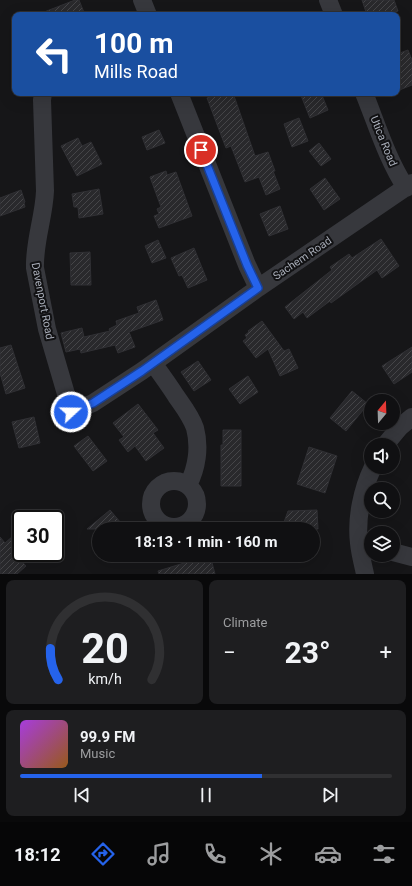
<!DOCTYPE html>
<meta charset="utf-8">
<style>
body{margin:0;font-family:Roboto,sans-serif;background:#1e1e20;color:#f1f3f6;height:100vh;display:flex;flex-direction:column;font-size:15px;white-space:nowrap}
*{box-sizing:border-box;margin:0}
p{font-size:13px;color:#9c9d9f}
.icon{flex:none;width:22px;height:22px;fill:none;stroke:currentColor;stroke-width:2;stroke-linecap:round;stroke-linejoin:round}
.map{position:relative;height:574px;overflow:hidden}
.panel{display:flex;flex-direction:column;gap:6px;padding:6px;background:#09090a;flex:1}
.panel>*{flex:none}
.banner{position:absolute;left:12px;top:12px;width:388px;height:84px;border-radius:8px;box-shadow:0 4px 16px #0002,0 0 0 1px #303032;background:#1a4fa0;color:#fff;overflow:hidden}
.needle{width:26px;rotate:19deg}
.fabs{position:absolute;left:364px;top:394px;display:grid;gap:8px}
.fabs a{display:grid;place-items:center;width:36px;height:36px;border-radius:50%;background:#101012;box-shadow:0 4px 16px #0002,0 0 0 1px #303032;font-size:20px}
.speed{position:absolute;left:12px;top:510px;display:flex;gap:8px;font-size:20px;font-weight:700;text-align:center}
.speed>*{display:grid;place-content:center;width:52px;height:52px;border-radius:50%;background:#101012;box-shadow:0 4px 16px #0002,0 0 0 1px #303032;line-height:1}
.speed .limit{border:2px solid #111;border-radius:6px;background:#fff;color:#111}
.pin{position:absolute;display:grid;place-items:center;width:34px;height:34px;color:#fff;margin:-17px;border:2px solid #fff;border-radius:50%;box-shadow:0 1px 4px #0007}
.me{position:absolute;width:44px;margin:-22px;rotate:69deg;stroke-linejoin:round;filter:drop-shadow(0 0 3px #0008)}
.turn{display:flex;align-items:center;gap:14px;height:84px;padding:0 16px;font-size:18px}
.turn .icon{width:52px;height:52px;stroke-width:2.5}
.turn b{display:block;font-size:28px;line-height:34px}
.big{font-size:30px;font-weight:700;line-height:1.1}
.panel .tile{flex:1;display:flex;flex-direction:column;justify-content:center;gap:6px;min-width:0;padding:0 14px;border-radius:8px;background:#1e1e20}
.panel .dial{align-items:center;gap:0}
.dial svg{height:104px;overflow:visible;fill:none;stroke:#303032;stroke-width:7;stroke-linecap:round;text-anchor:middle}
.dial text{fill:#f1f3f6;stroke:none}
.song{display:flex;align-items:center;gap:12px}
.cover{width:48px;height:48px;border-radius:6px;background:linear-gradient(135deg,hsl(280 70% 55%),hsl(30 70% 35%))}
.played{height:4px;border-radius:2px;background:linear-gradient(90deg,#2563eb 65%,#303032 65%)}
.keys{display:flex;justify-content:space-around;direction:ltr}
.heat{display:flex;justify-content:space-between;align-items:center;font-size:22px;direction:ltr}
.panel .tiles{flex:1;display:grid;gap:6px;grid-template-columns:1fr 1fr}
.tile:last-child{grid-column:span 2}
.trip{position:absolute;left:92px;top:522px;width:228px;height:40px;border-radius:20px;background:#101012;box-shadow:0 4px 16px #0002,0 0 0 1px #303032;font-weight:700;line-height:40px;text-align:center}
.tab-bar{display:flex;height:64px;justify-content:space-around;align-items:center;background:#060607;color:#9c9d9f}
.tab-bar .icon{width:28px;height:28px}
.tab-bar .selected{color:#2563eb}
.tab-bar b{font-size:18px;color:#f1f3f6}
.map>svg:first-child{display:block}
.building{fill:url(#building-hatch);stroke:#303034}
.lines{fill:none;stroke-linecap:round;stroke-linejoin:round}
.minor{stroke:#37383d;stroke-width:18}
.route-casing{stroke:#184099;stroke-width:10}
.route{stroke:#2563eb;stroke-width:7}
.labels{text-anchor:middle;stroke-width:4;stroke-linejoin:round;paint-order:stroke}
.street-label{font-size:11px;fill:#a8adb8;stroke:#111113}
</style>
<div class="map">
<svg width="412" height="574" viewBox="0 0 412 574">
<defs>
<pattern id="building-hatch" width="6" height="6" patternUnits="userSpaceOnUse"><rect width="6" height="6" fill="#29292c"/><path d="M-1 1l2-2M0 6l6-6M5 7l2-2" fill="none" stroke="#454548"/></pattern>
</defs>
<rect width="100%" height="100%" fill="#161618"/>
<path class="building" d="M75,0H79L85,15H39V14Z
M362,0H394L398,11L387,15H367Z
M408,50L412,60V85L397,91V54Z
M222,93H233L255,156L268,152L275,171H273L280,189L266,195L259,177L245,182L231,146L226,148L207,98Z
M300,93H321L328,110L310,118Z
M299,118L308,141L292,147L284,124Z
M159,130L165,143L147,150L142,137Z
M78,138L82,146L91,142L102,164L77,176L61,146Z
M319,143L331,159L321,166L309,151Z
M166,171L167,175L176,172L192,216L159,228L154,216L159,214L157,209L161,207L150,177Z
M325,178L340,199L324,210L310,189Z
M99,189L103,214L79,218L78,207H74L72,194Z
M21,190L25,202L24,203L25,207L0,216V198Z
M280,206L288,229L269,236L260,214Z
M381,239L399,266L382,278L377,270L331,303L330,301L307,318L303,312L294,319L285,307L332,270L330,267L349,254L352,258Z
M158,240L166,258L152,263L145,246Z
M194,248L207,280L188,288L182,275L179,276L171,258Z
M90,252L91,285H71L70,253Z
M156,300L163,320L129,332L135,347L118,353L115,345L81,353L80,349L66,352L61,333L82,328L84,337L110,331L109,329L117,325L116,321L139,313L137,307Z
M262,321L284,351L289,349L298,368L280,376L268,349L256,358L243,341L247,338L245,335L249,332L248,331Z
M11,345L25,388L6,394L0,373V348Z
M412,347V372L394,384L382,366Z
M198,361L211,380L194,391L181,372Z
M248,376L258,392L240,404L229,389Z
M352,391L368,404L346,431L330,418Z
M138,404L158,430L153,433L164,448L146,461L135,446L128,452L119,440L124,437L113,423Z
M34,417L40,443L19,448L12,422Z
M223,430H241V486H221V445H223Z
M88,436L107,461L93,471L74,446Z
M309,447L337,456L325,493L297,484Z
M110,510L126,529H87Z
M317,510L318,529H286V525H283L288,511Z
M21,529V547L14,553L26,566L17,574H0V537L5,543Z
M210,555L215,574H159L158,571Z"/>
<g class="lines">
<path class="minor" d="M142,0L148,15
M328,0L334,15
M43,93L42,100L45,191C44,217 34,242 35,268L47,329L71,411L86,406L93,403L142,371L258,288L412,183
M179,93L247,265L258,288
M364,93C377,125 387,159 406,188
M153,363C161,374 169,385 176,396C183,406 191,416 195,428C200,447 197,468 188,485
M385,445L400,427L412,417
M151 504a23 23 0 1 1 46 0a23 23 0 1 1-46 0Z
M393,552L412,557
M365,574C363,564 360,554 359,543C356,518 362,490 373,467"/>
</g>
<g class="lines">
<g class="route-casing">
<path id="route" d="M71,412L86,406L93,403L142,371L258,288L247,265L201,150"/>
</g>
<use href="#route" class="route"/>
</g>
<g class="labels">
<g class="street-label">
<text transform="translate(384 141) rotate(68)" y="4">Utica Road</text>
<text transform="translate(302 258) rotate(-34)" y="4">Sachem Road</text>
<text transform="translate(43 301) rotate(79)" y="4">Davenport Road</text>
</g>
</g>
</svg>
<div class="fabs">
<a><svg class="needle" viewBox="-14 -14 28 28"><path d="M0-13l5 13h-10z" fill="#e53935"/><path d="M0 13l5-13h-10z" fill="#9c9d9f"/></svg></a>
<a><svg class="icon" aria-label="sound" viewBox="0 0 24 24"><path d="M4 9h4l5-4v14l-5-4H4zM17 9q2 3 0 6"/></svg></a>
<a><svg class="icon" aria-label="search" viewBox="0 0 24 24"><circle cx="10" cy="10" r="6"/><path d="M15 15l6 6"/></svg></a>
<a><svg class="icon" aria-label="layers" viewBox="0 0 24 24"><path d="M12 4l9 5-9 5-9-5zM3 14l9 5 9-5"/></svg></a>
</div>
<div class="speed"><div class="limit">30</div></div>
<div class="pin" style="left:201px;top:150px;background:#d93025"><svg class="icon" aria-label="arrive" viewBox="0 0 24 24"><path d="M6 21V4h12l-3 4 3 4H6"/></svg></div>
<svg class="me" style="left:71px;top:412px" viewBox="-20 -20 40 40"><circle r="17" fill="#2563eb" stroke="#fff" stroke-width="3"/><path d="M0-11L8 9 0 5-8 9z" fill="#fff"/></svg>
<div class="trip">18:13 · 1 min · 160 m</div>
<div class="banner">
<div class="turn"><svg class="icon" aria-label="left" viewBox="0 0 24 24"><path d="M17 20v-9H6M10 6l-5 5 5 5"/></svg><div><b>100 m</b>Mills Road</div></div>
</div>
</div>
<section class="panel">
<div class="tiles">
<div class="tile dial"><svg viewBox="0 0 100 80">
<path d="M14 69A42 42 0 1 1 86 69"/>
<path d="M14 69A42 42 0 0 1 8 45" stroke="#2563eb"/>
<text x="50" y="56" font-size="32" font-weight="700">20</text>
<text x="50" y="72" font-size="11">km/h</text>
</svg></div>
<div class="tile"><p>Climate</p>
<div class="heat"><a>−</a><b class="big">23°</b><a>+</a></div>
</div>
<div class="tile">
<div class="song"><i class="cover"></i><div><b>99.9 FM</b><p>Music</p></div></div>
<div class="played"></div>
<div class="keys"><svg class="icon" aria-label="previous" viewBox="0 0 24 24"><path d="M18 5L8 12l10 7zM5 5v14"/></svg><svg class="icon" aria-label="pause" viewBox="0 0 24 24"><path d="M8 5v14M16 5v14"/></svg><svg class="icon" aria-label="next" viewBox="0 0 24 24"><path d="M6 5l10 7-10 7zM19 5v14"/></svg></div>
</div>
</div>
</section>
<nav class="tab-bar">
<b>18:12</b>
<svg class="icon selected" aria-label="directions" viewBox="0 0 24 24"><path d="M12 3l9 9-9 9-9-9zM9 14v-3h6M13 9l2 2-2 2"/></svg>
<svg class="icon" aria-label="music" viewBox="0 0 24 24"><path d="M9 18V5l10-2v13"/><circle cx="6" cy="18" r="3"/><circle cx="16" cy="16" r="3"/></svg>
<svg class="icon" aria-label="phone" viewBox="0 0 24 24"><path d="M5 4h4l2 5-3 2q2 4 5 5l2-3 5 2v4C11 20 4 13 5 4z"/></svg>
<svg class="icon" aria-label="climate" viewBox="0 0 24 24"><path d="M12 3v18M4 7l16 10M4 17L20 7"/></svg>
<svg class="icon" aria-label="car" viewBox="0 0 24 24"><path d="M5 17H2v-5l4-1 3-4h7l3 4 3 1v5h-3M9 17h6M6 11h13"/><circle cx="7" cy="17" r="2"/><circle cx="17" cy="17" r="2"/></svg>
<svg class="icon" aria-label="filters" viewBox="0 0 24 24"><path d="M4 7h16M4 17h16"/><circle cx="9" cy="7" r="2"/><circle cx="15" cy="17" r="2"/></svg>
</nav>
